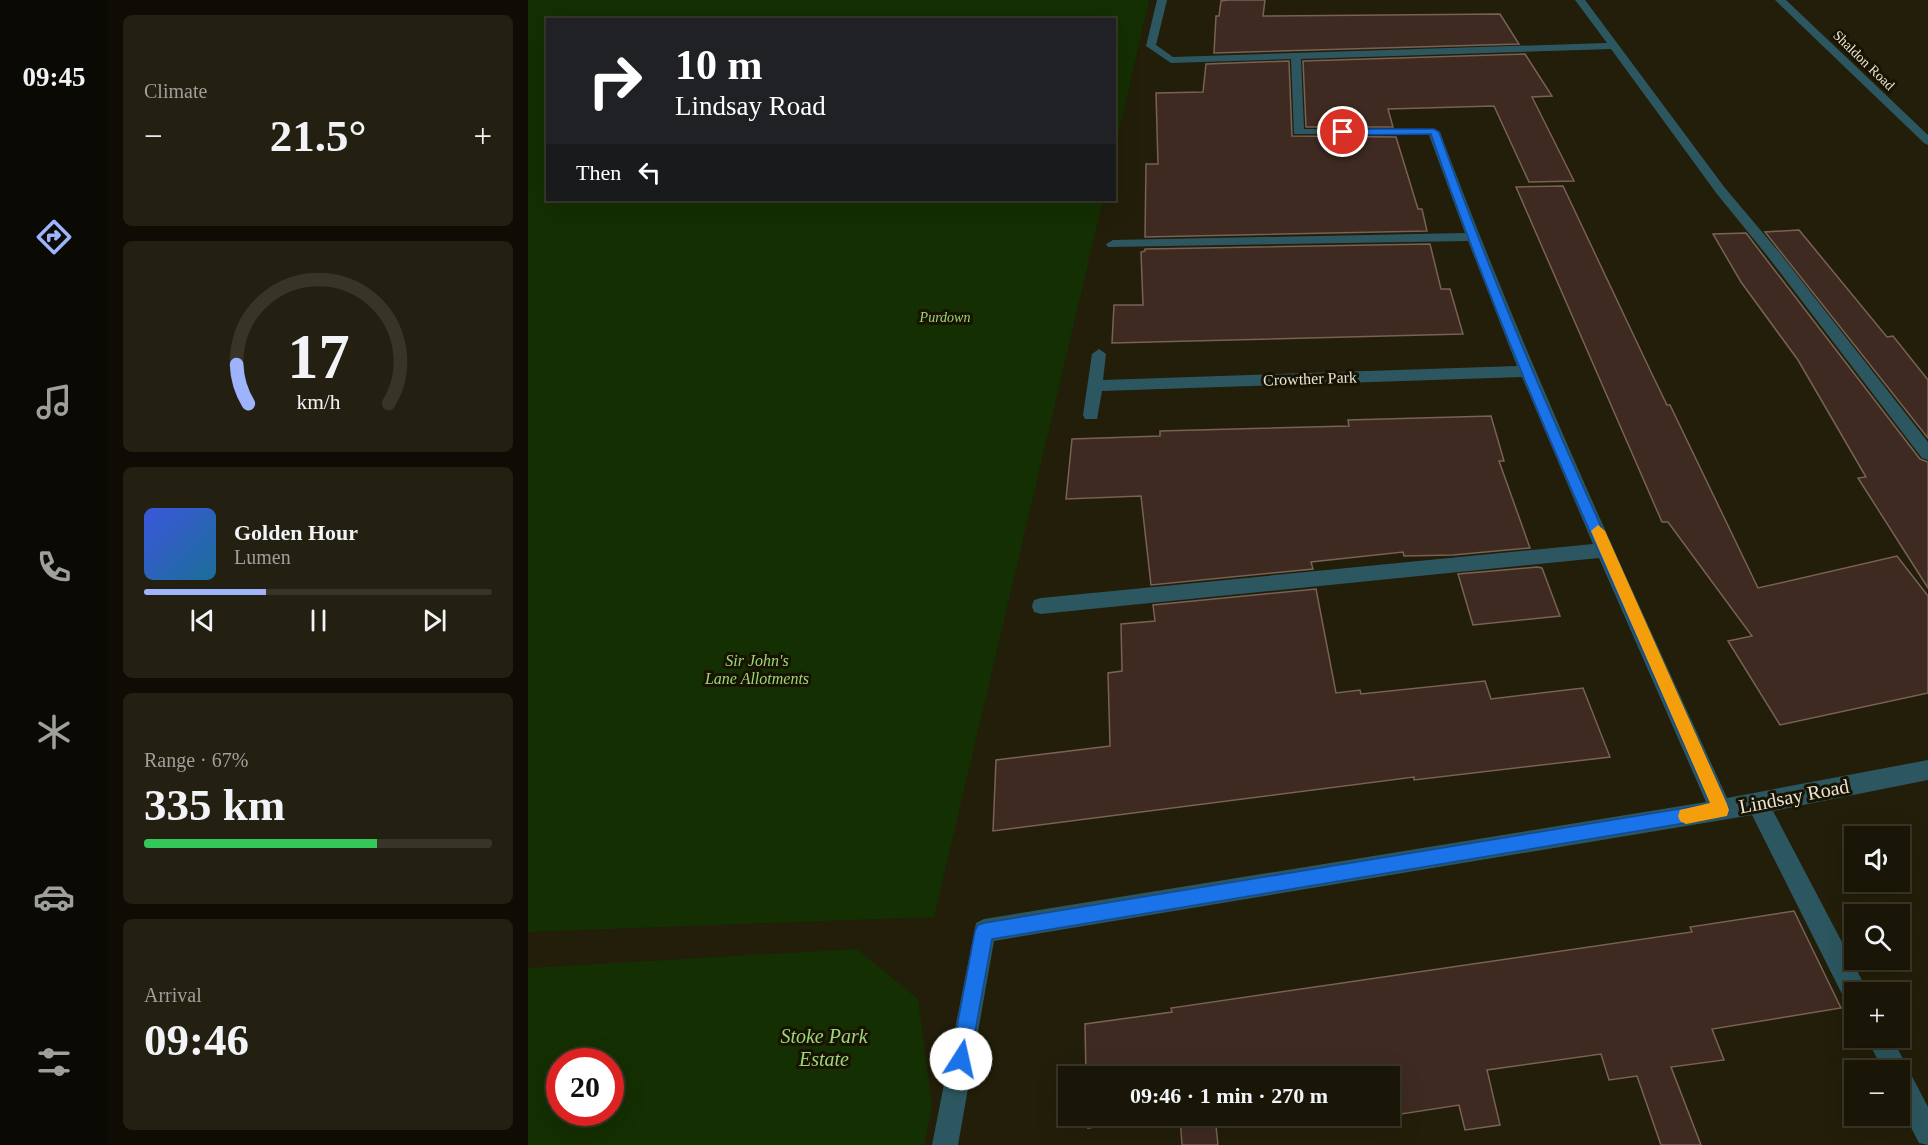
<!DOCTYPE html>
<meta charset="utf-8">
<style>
body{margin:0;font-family:Georgia,serif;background:#231f11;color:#f1f3f6;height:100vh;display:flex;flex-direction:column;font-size:22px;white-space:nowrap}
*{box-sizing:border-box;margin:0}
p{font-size:20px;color:#9f9f9b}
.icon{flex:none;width:33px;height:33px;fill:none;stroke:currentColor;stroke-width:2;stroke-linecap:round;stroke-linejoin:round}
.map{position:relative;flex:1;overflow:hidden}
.panel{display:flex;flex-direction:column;gap:15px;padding:15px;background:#0e0c04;width:420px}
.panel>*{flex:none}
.banner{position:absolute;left:18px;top:18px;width:570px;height:183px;border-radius:0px;box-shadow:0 6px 24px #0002,0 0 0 2px #383528;background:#202124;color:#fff;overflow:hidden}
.tools{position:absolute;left:1316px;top:826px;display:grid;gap:12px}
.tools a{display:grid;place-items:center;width:66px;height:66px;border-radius:0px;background:#1a1607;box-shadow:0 6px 24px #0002,0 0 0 2px #383528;font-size:30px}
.speed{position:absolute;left:18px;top:1048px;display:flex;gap:12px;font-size:30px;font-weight:700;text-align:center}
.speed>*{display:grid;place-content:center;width:78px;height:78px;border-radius:50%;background:#1a1607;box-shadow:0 6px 24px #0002,0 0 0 2px #383528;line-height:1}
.speed .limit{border:9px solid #d22;background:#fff;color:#111}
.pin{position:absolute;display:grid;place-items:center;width:51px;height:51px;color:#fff;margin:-26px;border:3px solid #fff;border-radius:50%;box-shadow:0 2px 6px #0007}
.me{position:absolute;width:66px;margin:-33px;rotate:10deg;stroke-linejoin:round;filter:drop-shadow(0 0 4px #0008)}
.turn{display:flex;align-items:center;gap:21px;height:126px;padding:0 30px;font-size:27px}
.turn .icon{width:78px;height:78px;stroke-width:2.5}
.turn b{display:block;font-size:42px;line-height:51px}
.then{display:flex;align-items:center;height:57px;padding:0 30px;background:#0003;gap:12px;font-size:22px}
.big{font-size:45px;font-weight:600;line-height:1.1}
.panel .tile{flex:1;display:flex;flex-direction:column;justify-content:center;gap:9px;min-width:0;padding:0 21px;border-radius:9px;background:#231f11}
.panel .dial{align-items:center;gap:0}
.dial svg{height:156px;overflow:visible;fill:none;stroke:#383528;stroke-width:7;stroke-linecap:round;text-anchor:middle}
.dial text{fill:#f1f3f6;stroke:none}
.song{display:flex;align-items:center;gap:18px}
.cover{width:72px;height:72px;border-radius:9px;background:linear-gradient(135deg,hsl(230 70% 55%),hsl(200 70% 35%))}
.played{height:6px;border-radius:3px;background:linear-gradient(90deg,#9db4fd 35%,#383528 35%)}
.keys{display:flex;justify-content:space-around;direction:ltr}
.heat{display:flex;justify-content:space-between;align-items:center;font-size:33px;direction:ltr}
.charge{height:9px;border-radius:4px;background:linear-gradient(90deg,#34c759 67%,#383528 0)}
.trip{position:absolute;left:530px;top:1066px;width:342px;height:60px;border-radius:0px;background:#1a1607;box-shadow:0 6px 24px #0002,0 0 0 2px #383528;font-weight:600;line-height:60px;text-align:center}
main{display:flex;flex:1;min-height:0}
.tabs{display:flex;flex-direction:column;width:108px;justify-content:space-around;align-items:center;background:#0a0903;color:#9f9f9b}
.tabs .icon{width:42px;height:42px}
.tabs .current{color:#9db4fd}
.tabs b{font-size:27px;color:#f1f3f6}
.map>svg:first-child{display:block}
.green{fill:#142f02;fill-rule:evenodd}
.building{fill:#3e2a20;stroke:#796156;stroke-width:1.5}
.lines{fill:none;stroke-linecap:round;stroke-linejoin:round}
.minor{fill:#2c5760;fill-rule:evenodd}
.route{fill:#1a73e8;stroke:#114b97;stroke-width:1.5}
.slow{fill:#f59e0b}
.labels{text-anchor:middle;stroke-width:6;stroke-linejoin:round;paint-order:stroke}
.far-street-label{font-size:14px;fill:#e8e5d8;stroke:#191402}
.far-park-label{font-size:14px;font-style:italic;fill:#9ad879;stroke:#191402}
.street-label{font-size:16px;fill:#e8e5d8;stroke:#191402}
.park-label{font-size:16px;font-style:italic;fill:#9ad879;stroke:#191402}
.near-street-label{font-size:20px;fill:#e8e5d8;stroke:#191402}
.near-park-label{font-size:20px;font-style:italic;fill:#9ad879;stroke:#191402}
</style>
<main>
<nav class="tabs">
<b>09:45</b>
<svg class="icon current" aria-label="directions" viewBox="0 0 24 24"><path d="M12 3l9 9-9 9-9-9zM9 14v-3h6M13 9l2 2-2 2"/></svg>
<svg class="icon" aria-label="music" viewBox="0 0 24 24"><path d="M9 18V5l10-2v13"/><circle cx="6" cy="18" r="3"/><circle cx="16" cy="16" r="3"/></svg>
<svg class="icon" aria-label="phone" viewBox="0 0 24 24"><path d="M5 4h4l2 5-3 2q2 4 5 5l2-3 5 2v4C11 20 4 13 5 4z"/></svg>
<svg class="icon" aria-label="climate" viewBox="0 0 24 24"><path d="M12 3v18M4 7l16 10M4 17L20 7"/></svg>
<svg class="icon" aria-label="car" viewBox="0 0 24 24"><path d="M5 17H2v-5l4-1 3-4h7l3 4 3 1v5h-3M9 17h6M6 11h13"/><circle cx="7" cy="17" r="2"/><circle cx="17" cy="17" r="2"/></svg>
<svg class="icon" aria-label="filters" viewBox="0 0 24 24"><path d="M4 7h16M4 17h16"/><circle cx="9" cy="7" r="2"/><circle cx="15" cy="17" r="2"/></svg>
</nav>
<section class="panel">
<div class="tile"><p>Climate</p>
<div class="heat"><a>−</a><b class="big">21.5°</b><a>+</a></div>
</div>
<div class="tile dial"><svg viewBox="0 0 100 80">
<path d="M14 69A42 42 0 1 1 86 69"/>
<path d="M14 69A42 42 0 0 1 8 49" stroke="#9db4fd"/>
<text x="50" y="56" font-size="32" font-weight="700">17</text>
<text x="50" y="72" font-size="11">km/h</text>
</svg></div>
<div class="tile">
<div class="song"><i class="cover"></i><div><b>Golden Hour</b><p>Lumen</p></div></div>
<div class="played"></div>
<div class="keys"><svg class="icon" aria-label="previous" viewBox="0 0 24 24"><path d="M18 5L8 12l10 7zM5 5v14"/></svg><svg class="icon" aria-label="pause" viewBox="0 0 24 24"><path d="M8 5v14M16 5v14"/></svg><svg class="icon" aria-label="next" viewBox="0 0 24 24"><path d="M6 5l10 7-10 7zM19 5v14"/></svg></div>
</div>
<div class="tile"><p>Range · 67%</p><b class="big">335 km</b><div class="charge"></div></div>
<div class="tile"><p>Arrival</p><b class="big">09:46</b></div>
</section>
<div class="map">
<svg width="1400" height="1145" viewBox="0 0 1400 1145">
<rect width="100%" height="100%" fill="#221e09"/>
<path class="green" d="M0,0H621L587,148L586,20H20V200H575L406,917L0,932Z
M329,949L390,999L404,1107L396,1145H0V968ZM32,1062H82V1113H32Z"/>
<path class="building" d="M701,0H737L735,16L972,14L991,44L686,53L688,16H691L693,1Z
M997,54L1024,96L1004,97L1046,181L1001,182L966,106L860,109L865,127H778L775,61Z
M761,61L764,136L868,137L890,209H894L899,231L617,237L618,164H630L628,93L675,92L678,64Z
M1035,186L1123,372L1139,405H1142L1230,588L1369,556L1400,596V693L1252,725L1200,641L1224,636L1140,522H1134L988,187Z
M1271,230L1359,337L1365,336L1400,380V438L1237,232Z
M1218,233L1392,459L1400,462V588L1330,478L1338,477L1270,360L1213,282L1185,234Z
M902,244L913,289H922L935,334L584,343L586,305H615L613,252L617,251V249Z
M963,416L976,461H971L1002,548L925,555L876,556L875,552L783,562L785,569L623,585L613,496L538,499L544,439L632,436V431L821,426L820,420Z
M1009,567L1014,568L1032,616L945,625L930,574Z
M788,589L808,693L832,690L833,694L957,681L963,699L1055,688L1082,757L886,780V777L465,831L468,760L582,746L580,673L594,671L593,624L627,621L625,605Z
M1266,911L1313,1008L1184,1029L1196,1060L1143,1067L1173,1145H1133L1109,1076L1081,1080L1073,1054L959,1070L972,1125L937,1130L931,1105L867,1115L861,1077H558L557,1024L644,1012L643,1008L1164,932L1162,927Z
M559,1116H631L560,1128Z
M652,1116H687L690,1145H654Z"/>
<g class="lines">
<path class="minor" d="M629,0H639L628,45L645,57L1079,43L1047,0H1057L1197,188L1251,252L1400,442V460L1394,458L1241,258L1189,194L1083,49L773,59L776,129H906L912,132C997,360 1098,577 1199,798L1400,760V780L1245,811L1336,984L1339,993H1326V1005L1318,1002L1224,815L466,941L430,1145H404L448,923L456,919L1178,802L1071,558L513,614L506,612L504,606L506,600L513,598L1065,544L994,377L574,391L569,419H557L555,415L564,354L571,349L578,354L575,380L989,366L940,241L580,247L578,244L585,240L937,233L901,135L766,134L763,59L643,63L618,46Z
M1247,0H1258L1400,135V145L1396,143Z
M1339,1038H1364L1400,1107V1145L1391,1143L1371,1104V1071H1355Z"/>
</g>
<path class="route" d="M906,129L911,132C992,361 1099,582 1199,804L1201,810L1199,816L464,939L442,1059L439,1066L433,1069L426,1066L423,1059L447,931L450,925L456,923L1182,804C1086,582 981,363 903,134L815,135L811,132L815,129Z"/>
<path class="slow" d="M1070,525L1077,531L1199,804L1201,810L1199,816L1158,824L1152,821L1150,816L1152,810L1182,803L1063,531Z"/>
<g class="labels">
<g class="far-street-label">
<text transform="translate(1336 60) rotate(44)" y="5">Shaldon Road</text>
</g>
<g class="far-park-label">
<text x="417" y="322">Purdown</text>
</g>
<g class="street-label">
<text transform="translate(782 378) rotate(-2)" y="6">Crowther Park</text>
</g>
<g class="park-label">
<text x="229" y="666">Sir John's<tspan x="229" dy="18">Lane Allotments</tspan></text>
</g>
<g class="near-street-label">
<text transform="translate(1266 796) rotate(-11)" y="7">Lindsay Road</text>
</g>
<g class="near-park-label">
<text x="296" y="1043">Stoke Park<tspan x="296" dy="23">Estate</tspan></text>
</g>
</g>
</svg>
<div class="tools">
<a><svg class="icon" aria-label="sound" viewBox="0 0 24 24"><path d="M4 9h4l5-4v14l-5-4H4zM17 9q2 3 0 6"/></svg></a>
<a><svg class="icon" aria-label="search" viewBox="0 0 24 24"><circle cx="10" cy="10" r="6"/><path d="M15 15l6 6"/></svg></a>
<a>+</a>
<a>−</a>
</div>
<div class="speed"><div class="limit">20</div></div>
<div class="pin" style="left:815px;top:132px;background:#d93025"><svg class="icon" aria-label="arrive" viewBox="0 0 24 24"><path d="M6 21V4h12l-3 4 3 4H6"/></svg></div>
<svg class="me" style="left:433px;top:1059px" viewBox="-20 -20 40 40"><circle r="19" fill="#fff"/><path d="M0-13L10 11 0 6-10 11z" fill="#1a73e8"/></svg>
<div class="trip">09:46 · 1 min · 270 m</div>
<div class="banner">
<div class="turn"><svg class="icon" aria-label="right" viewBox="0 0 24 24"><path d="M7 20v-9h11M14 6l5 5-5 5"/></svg><div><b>10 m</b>Lindsay Road</div></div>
<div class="then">Then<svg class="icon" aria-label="left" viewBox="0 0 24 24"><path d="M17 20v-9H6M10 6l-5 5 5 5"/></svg></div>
</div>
</div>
</main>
